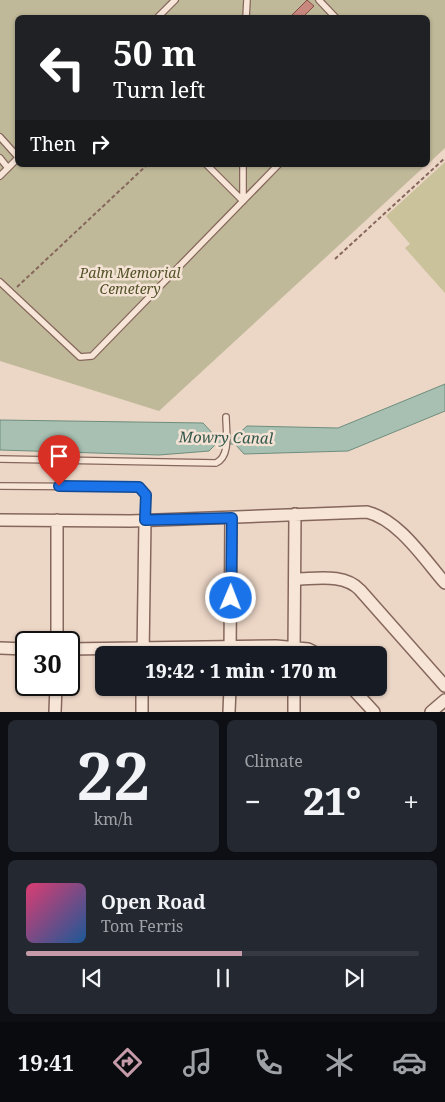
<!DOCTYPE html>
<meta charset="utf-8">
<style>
body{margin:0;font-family:"Noto Serif",serif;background:#242831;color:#f1f3f6;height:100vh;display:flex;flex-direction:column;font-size:19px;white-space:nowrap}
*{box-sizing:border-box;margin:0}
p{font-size:16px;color:#9ea1a6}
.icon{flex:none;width:28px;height:28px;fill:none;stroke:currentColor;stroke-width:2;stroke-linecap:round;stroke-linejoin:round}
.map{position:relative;height:712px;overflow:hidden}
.drawer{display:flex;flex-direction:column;gap:8px;padding:8px;background:#0d0f14;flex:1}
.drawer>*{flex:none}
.hud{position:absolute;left:15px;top:15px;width:415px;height:152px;border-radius:8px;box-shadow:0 1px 4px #0004;background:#202124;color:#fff;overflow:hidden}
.speed{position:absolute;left:15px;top:631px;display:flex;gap:10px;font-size:25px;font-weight:700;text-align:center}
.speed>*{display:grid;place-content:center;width:65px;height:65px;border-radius:50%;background:#171b24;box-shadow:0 1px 4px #0004;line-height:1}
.speed .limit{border:2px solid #111;border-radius:8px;background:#fff;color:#111}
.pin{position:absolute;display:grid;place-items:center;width:42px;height:42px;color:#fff;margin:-51px -21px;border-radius:50% 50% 50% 0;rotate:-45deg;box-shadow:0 0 5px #0007}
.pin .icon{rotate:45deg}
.me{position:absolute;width:55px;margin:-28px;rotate:1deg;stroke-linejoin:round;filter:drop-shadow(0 0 4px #0008)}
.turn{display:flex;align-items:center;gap:18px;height:105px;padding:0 15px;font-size:22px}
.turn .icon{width:65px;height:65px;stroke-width:2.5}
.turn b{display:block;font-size:35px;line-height:42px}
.then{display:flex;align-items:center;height:48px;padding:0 15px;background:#0003;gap:10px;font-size:19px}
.big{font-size:38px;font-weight:800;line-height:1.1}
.drawer .tile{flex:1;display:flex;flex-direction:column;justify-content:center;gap:8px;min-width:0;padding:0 18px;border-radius:8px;background:#242831}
.drawer .dial{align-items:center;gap:0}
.dial b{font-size:65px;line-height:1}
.song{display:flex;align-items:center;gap:15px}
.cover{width:60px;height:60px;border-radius:8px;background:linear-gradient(135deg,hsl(340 70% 55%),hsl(210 70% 35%))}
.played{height:5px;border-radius:2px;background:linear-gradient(90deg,#c69ba9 55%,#363941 55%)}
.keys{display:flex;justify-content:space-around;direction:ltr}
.heat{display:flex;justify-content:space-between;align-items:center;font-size:28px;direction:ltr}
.drawer .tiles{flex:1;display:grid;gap:8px;grid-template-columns:1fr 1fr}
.tile:last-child{grid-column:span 2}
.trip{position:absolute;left:95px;top:646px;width:292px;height:50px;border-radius:8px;background:#171b24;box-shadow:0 1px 4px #0004;font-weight:800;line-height:50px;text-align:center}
.dock{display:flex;height:80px;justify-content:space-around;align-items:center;background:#090b0e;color:#9ea1a6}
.dock .icon{width:35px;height:35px}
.dock .selected{color:#c69ba9}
.dock b{font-size:22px;color:#f1f3f6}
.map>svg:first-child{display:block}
.green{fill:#cac29a}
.cemetery{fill:#bfb999}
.water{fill:#a7c0b2;stroke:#6e8d7d}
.building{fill:#c8887e;stroke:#844c44}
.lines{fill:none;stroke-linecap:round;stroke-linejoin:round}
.service-casing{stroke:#86675c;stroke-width:8}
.minor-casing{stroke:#86675c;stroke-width:14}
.path{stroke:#86675c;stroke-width:2;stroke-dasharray:4 2.5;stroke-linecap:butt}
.service{stroke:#f7e6d8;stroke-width:5.5}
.minor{stroke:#f7e6d8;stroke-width:11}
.route-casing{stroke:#114b97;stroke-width:12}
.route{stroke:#1a73e8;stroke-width:9}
.labels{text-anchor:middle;stroke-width:5;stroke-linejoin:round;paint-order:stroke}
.park-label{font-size:14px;font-style:italic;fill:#525227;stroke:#f4e2d5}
.water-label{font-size:15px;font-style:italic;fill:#305649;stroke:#f4e2d5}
</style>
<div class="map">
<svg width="445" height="712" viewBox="0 0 445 712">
<rect width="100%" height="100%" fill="#ecd6c6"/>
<path class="green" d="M445,162V293L405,248L410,244L386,216Z"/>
<path class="cemetery" d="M0,0H445V148L428,164V18H18V165H426L159,411L0,361Z"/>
<path class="water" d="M445,384V411L348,451L244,454L235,444H216L209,451L159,455L0,450V420L203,423L216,437H235L247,426L338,428Z"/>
<path class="building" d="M307,0L314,6L302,18H289Z"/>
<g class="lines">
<g class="service-casing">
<path id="service" d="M319,0L336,18
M157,18L175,0
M246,18L247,0
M0,137L18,157
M0,158L8,168
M207,165L243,201
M0,176L18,158
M243,201V165
M0,282L80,357L92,356L278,165
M0,459L216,463C231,456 226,431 226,417
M0,486L139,487L146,495L145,520"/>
</g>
<g class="minor-casing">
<path id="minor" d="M0,520L131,521L367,512C399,520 424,559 445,583
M57,520V642
M295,579C316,579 344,573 360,590L445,686
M0,648L26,649
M69,649L276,646L308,649L320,655
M143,655L145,520
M230,655L231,518
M294,655L295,514
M352,688L374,712
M55,712L56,685
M142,712V688
M229,712L230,688
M294,712V688
M431,712L445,700"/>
</g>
<path class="path" d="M335,259L445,158
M17,287L147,165"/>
<use href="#service" class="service"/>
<use href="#minor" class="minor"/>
</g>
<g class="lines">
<g class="route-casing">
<path id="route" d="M59,486L139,487L146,495L145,520L232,518L231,598"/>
</g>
<use href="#route" class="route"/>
</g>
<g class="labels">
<g class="park-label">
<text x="130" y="278">Palm Memorial<tspan x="130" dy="16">Cemetery</tspan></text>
</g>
<g class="water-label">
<text transform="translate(226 438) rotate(1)" y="5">Mowry Canal</text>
</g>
</g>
</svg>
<div class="speed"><div class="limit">30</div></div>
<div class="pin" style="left:59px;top:486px;background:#d93025"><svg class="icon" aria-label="arrive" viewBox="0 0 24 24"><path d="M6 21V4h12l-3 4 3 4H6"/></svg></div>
<svg class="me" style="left:231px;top:598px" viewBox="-20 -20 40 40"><circle r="17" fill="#1a73e8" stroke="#fff" stroke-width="3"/><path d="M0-11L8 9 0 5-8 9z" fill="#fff"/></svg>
<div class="trip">19:42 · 1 min · 170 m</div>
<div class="hud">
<div class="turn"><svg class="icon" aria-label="left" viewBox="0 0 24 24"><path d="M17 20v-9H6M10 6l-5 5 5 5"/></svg><div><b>50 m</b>Turn left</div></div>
<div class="then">Then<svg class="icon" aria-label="right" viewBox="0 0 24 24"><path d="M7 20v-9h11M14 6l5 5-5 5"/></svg></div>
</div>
</div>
<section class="drawer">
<div class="tiles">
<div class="tile dial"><b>22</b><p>km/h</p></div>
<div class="tile"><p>Climate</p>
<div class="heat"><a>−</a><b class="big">21°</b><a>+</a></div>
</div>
<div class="tile">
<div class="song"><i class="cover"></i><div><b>Open Road</b><p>Tom Ferris</p></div></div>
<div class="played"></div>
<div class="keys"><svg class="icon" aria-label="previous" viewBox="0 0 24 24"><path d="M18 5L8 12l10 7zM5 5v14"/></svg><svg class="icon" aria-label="pause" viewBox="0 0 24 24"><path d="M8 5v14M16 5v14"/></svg><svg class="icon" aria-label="next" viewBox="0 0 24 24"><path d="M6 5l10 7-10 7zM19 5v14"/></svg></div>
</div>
</div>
</section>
<nav class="dock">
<b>19:41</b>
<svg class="icon selected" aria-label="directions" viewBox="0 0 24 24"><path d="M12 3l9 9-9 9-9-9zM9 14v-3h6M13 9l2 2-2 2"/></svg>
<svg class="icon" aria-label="music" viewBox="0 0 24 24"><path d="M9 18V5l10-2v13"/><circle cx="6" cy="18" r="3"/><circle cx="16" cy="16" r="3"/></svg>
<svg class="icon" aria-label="phone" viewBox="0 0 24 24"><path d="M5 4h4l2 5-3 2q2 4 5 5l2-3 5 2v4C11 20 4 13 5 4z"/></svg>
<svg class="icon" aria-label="climate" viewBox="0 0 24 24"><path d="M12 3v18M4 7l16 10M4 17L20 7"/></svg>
<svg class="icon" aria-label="car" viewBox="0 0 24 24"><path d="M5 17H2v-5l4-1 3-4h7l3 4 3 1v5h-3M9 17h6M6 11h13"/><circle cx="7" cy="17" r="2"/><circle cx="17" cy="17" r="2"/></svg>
</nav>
